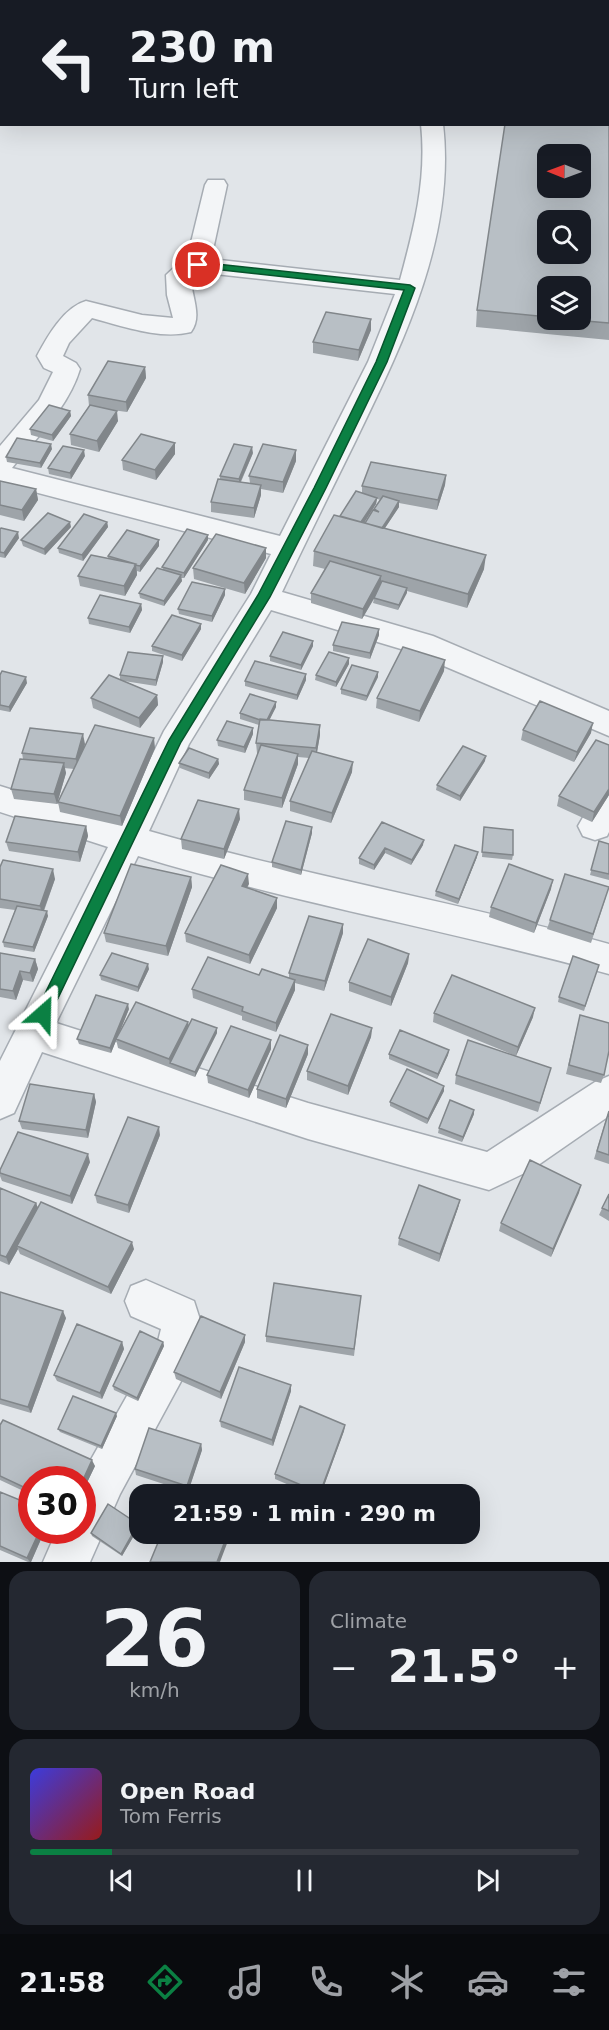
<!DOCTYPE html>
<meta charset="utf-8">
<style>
body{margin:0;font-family:"DejaVu Sans",sans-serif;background:#242831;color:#f1f3f6;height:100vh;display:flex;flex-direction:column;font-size:22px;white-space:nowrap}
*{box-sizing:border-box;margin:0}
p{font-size:20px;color:#9ea1a6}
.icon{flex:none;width:33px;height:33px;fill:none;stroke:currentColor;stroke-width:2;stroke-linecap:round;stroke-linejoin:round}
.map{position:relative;height:1562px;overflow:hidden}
.sheet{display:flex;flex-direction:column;gap:9px;padding:9px;background:#0d0f14;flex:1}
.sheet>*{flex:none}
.guide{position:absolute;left:0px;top:0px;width:609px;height:126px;box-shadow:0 6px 24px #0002;background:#171b24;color:#f1f3f6;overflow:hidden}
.needle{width:39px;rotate:271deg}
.tools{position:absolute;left:537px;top:144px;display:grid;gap:12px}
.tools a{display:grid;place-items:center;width:54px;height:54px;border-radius:12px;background:#171b24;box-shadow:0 6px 24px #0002;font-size:30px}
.speed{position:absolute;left:18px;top:1466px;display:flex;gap:12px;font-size:30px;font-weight:700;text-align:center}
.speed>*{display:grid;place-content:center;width:78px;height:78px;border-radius:50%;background:#171b24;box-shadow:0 6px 24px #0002;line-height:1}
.speed .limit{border:9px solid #d22;background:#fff;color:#111}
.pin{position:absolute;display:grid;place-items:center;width:51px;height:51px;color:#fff;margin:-26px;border:3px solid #fff;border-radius:50%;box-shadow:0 2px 6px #0007}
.me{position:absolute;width:66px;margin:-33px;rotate:25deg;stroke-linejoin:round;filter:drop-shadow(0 0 4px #0008)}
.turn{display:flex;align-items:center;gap:21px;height:126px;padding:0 30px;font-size:27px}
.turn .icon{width:78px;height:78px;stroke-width:2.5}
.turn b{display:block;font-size:42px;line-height:51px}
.big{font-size:45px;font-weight:700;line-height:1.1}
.sheet .card{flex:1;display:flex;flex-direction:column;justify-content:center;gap:9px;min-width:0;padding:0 21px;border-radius:18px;background:#242831}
.sheet .dial{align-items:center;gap:0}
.dial b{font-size:78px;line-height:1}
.song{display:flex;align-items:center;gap:18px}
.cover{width:72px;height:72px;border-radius:9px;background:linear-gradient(135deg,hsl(240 70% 55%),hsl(0 70% 35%))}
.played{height:6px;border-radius:3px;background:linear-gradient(90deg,#0b8043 15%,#363941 15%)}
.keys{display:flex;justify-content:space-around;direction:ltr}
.heat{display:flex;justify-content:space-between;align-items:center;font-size:33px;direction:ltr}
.sheet .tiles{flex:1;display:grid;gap:9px;grid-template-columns:1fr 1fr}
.card:last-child{grid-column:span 2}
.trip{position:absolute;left:129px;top:1484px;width:351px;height:60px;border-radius:18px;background:#171b24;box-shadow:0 6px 24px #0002;font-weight:700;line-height:60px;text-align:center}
.tab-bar{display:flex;height:96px;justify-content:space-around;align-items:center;background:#090b0e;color:#9ea1a6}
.tab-bar .icon{width:42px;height:42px}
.tab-bar .active{color:#0b8043}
.tab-bar b{font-size:27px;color:#f1f3f6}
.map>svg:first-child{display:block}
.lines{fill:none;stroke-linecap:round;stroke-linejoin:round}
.minor-casing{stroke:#a6acb3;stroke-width:3}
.minor{fill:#f3f5f7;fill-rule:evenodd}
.wall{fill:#9ea4a9;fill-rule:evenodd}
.shaded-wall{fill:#81868a}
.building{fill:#b8bfc5;stroke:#81868a;stroke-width:1.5;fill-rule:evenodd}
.route{fill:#0b8043;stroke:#07532c;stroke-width:1.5}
</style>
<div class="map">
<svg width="609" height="1562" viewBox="0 0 609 1562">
<rect width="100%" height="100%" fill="#e1e5e9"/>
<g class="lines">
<g class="minor-casing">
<path id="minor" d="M421,0H441V2H421Z
M608,25H609V38H608Z
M421,124H443C456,236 403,343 356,440C331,491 306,541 282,592L433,636L609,711V736L411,652L271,610L189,744L149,831C301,875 457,902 609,944V974C453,931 293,903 138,856L56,1023L308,1103L487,1152L595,1082L609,1076V1116L531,1170L489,1190L308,1139L42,1052L14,1113L0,1119V1061L108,847L0,812V786L119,823L164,731L251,594L271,554L0,483V446L39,400L53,372L44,368L37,356C47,337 64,307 86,301L142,315L173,318L167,295L166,275L181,261L187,259L205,185L208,180H224L227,185L211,259L400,280C414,228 427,179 421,124ZM197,272L395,294L368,362L280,536L12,468C37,437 68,408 80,369L76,363L63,356L69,343L92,318C122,326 160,340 191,332C203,315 191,297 191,277Z
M609,789V832L607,836L595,840L583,836L578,826L597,793Z
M146,1280L194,1301L203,1329L199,1348L120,1494L90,1562H43L57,1530H82L80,1479L158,1341L161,1329L131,1316L125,1301L131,1286Z"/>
</g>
<use href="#minor" class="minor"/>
</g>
<path class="wall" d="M609,95V340L476,327L477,310ZM548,286L580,320H548Z
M371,319V330L358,361L313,353V342Z
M145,367L146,378L127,412L112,410L118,421L99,452L71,445L70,434L89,406L88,395Z
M70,411L71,416L53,441L31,435L30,429Z
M175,443V454L156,480L123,470L122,460Z
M52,449L41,468L7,462L6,457Z
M296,450V461L283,493L261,489V495L254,518L211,512V502L220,479V476L253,453L241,482L250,483L249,476Z
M85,456L71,479L49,474L48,468Z
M446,475L445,485L437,510L399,503V507L385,528L484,569L467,608L407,591L398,610L373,603L374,599L362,619L311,603V593L325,569L313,566L314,551L362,493V486ZM377,499L381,500L374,511L365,523H364L376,504Z
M0,481L36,489L38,500L24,521L0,515Z
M107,522L108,527L83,561L59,553L58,548Z
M71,527L45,555L23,546L21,540Z
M0,529L19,538L5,558L0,557Z
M208,540L184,578H181L182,581L164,606L140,598L139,593L163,569L162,567Z
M159,546L140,572L137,571V575L125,596L80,586L78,576L108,558V556Z
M266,558L245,594L194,579L193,568Z
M225,595L212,622L179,614L178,609Z
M141,604L142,610L130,633L89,624L88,618Z
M201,624V629L182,661L152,651V646Z
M379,629V635L370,659L333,651V645Z
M313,641V646L301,670L270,661V656Z
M163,656V662L156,686L124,681L157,695L158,705L140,728L93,708L91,698L120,680V675Z
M349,664L336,687L315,680L316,675Z
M444,671L419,722L376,708L377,698Z
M0,672V674L27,683L10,712L0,710Z
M378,677L366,701L341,694V689Z
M306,680L297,700L245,686V681Z
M276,707L269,720L320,735L317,752L352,772L331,823L290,811V801L309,758L298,757V764L282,808L244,800V790L258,753H257L256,743L259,725L240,719V713Z
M523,730L591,733L574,762L521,740Z
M253,734L245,753L218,746L217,740Z
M85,744L83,751L155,748L122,826L60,812L58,802L74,769L64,768L66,773L57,804L14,799L11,789L23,759L22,753Z
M609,745V795L592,822L557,806L559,796Z
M218,759L219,764L209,779L180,768L179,763Z
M485,761L460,801L436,790L437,785Z
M240,819L224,859L182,849L181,839Z
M382,822L423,845L411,865L385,853L374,870L359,864V858Z
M86,826L88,836L80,862L9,851L6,842Z
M312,827V833L301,875L272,867V862Z
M484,827L513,855L512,860L482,857Z
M599,841L609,844V880L590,875Z
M477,857L458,904L435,896L436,891Z
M0,867L55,879L44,911L48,916L34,952L4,947L3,942L15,910L0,908Z
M191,877L192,887L168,956L106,942L104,933Z
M249,884L247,888L277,898V908L250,964L186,942L185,933Z
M551,889L534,933L489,917L491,907Z
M606,897L591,943L547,929L550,920Z
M343,924V933L324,991L295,983V990L276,1032L242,1020V1016L193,998L192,989L259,975L289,978V973Z
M0,953L35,959L38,969L33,982L23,980L16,1000L0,997Z
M409,954L408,963L391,1006L349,991V982Z
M599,965L584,1011L558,1002L559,997Z
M149,969L138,992L101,980L100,975Z
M129,1009L111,1053L79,1044L77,1039Z
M434,1013L533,1017L516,1056L433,1022Z
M580,1015L604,1075L601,1083L566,1074Z
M188,1022L189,1026L217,1028V1033L195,1077L118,1048L116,1039Z
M372,1028L371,1037L348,1095L307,1080V1071Z
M271,1040V1049L249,1098L208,1083L207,1075Z
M449,1050L448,1055L437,1079L389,1059V1054Z
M308,1054L286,1108L257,1098V1089Z
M551,1068L538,1112L455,1084L456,1075Z
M444,1091L427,1124L390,1106V1102Z
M94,1094L96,1102L88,1138L22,1129L19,1121Z
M609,1111V1164L594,1159L606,1119Z
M474,1114L462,1142L438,1133L439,1128Z
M160,1135L129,1213L97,1203L95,1195Z
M90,1162L72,1204L2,1181L0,1176V1170Z
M581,1185L551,1257L499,1231L501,1223Z
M0,1188L36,1203L38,1208L134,1249L111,1294L20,1254L18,1249L9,1265L0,1261Z
M609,1194V1221L599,1215Z
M460,1200L458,1208L439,1262L398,1245L399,1238Z
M0,1292L66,1318L31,1413L0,1404Z
M361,1296L354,1356L266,1342V1336Z
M245,1335V1342L221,1399L176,1379L174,1372Z
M122,1342L124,1349L102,1399L57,1381L54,1375Z
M163,1342L164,1346L138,1401L114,1390L113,1386Z
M291,1385V1391L273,1446L221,1427L220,1421Z
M117,1416L102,1449L60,1432L58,1429Z
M0,1425L95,1466L82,1493V1479H32V1495L0,1480Z
M345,1425L344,1431L321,1494H310L275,1479V1474Z
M201,1444L202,1450L188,1492L136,1475L135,1469Z
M0,1492L32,1530H45L31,1562H28L0,1550Z
M139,1527L122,1556L92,1536L91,1533Z"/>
<path class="shaded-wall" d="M371,319V330L358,361L359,350Z
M145,367L146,378L127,412L126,402Z
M70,411L71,416L53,441L52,435Z
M117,411L118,421L99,452L97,441Z
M175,443V454L156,480L155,470Z
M51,444L52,449L41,468L40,463Z
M252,447L253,453L239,485V479Z
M84,450L85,456L71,479L70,473Z
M296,450V461L283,493V482Z
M446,475L445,485L437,510L438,500Z
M261,485V495L254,518V508Z
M36,489L38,500L24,521L22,510Z
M377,498L376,504L357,534V528Z
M399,501V507L377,540V535Z
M70,522L71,527L45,555L44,549Z
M107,522L108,527L83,561L82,555Z
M18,532L19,538L5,558L4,553Z
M208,535V540L184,578V573Z
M159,540V546L140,572V566Z
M266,548V558L245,594L244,583Z
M486,555L484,569L467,608L468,594Z
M136,564L137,575L125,596L124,586Z
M181,575L182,581L164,606V601Z
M381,576V586L362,619L363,609Z
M407,588V593L398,610L399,605Z
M225,589V595L212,622V616Z
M141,604L142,610L130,633L129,627Z
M201,624V629L182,661V655Z
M379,629V635L370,659V653Z
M313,641V646L301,670V665Z
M163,656V662L156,686V680Z
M349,658V664L336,687V682Z
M445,660L444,671L419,722L420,711Z
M378,672V677L366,701L367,696Z
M306,674V680L297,700V695Z
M26,677L27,683L10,712L9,707Z
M157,695L158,705L140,728L139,718Z
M276,702V707L266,727V721Z
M593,723L591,733L574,762L577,752Z
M320,725V735L316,758V748Z
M253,728V734L245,753L244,747Z
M83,734L85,744L78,769L76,759Z
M154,738L155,748L122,826L120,816Z
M298,754V764L282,808V798Z
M486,756L485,761L460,801V796Z
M218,759L219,764L209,779V773Z
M353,762L352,772L331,823L332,813Z
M64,763L66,773L57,804L54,794Z
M609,789V795L592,822L594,812Z
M239,809L240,819L224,859V849Z
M86,826L88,836L80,862L78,852Z
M312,827V833L301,875V870Z
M424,840L423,845L411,865L412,860Z
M385,848V853L374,870V865Z
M478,852L477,857L458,904L459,899Z
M53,869L55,879L42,915L40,906Z
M248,874L249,884L242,896V886Z
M191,877L192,887L168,956L166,946Z
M553,880L551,889L534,933L536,923Z
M277,898V908L250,964L249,955Z
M47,911L48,916L34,952L33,947Z
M343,924V933L324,991L325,981Z
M409,954L408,963L391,1006V997Z
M35,959L38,969L33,982L30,973Z
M148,964L149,969L138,992V987Z
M20,971L23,980L16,1000L13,991Z
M295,980V990L276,1032V1023Z
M128,1004L129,1009L111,1053L110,1048Z
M535,1008L533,1017L516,1056L518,1047Z
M188,1022L189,1030L170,1063L169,1059Z
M217,1028V1033L195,1077V1072Z
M372,1028L371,1037L348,1095V1086Z
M271,1040V1049L249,1098L248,1090Z
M308,1045V1054L286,1108V1099Z
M449,1050L448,1055L437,1079L438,1074Z
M444,1086V1091L427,1124L428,1119Z
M94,1094L96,1102L88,1138L86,1130Z
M474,1110V1114L462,1142L463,1137Z
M159,1127L160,1135L129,1213L128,1205Z
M88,1154L90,1162L72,1204L70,1196Z
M581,1185L579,1193L551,1257L553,1249Z
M460,1200L458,1208L439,1262L440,1254Z
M36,1203L39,1211L17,1246L18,1249L9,1265L6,1257Z
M132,1242L134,1249L111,1294L108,1287Z
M63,1311L66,1318L31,1413L28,1407Z
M245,1335V1342L221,1399L220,1392Z
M122,1342L124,1349L102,1399L100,1393Z
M163,1342L164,1346L138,1401L137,1398Z
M291,1385V1391L273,1446L272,1440Z
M116,1413L117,1416L102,1449L101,1446Z
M345,1425L344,1431L321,1494H320Z
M201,1444L202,1450L188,1492L187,1486Z
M92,1460L95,1466L82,1493V1482Z
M138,1524L139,1527L122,1556L121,1554Z
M40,1530H45L31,1562H30L27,1558Z
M228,1533H231L220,1562H217Z"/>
<path class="building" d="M472,0H496V2H472Z
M608,95H609V323L574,320H580V286H548V317L477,310L505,124H608ZM548,154H580V188H548ZM548,220H580V254H548Z
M326,312L371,319L359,350L313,342Z
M108,361L145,367L126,402L88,395Z
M49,405L70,411L52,435L30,429Z
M90,405L117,411L97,441L70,434Z
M141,434L175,443L155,470L122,460Z
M17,438L51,444L40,463L6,457Z
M234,444L252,447L239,479L220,476Z
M263,444L296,450L283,482L249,476Z
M63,446L84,450L70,473L48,468Z
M371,462L446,475L438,500L362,486Z
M218,479L261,485L254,508L211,502Z
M0,481L36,489L22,510L0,505Z
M356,491L377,498L361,522L340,516Z
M383,496L399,501L390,516L382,528L365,523L373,510L379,512L374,509Z
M48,513L70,522L44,549L21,540Z
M84,514L107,522L82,555L58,548Z
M334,515L486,555L468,594L314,551Z
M1,528L18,532L4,553L0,552V529Z
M187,529L208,535L184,573L162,567Z
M127,530L159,540L140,566L135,565L136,564L108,556Z
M216,534L266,548L244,583L193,568Z
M91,555L136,564L124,586L78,576Z
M330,561L381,576L363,609L311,593Z
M157,568L181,575L164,601L139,593Z
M382,581L407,588L399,605L374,598Z
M192,582L225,589L212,616L178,609Z
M100,595L141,604L129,627L88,618Z
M172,615L201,624L182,655L152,646Z
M342,622L379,629L370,653L333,645Z
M283,632L313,641L301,665L270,656Z
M403,647L445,660L420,711L377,698Z
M128,652L163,656L156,680L120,675Z
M329,652L349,658L336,682L316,675Z
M255,661L306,674L297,695L245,681Z
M352,665L378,672L367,696L341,689Z
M2,671L26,677L9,707L0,705V675Z
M109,675L157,695L139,718L91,698Z
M250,694L276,702L267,720H260L240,713Z
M540,701L593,723L577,752L523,730Z
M260,719L320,725L316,748L256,743Z
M227,721L253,728L244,747L217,740Z
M95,725L154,738L120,816L58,802Z
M30,728L83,734L76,759L22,753Z
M596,740L609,745V789L594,812L559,796Z
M261,745L298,754L282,798L244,790Z
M463,746L486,756L460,796L437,785Z
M189,748L218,759L209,773L179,763Z
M312,751L353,762L332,813L290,801Z
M20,759L64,763L54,794L11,789Z
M198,800L239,809L224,849L181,839Z
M15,816L86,826L78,852L6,842Z
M286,821L312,827L301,870L272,862Z
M382,822L424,840L412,860L385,848L374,865L359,858Z
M484,827L513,830V855L482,852Z
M599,841L609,844V874L591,870Z
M455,845L478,852L459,899L436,891Z
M3,860L53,869L40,906L0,899V867Z
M131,864L191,877L166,946L104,933Z
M509,864L553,880L536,923L491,907Z
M221,865L248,874L242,886L277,898L249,955L185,933Z
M565,874L609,887L593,934L550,920Z
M17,906L47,911L33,947L3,942Z
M309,916L343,924L325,981L289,973Z
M368,939L409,954L391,997L349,982Z
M0,953L35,959L30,973L20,971L13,991L0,989Z
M112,953L148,964L138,987L100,975Z
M573,956L599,965L585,1006L559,997Z
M208,957L259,975L262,969L295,980L276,1023L242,1011L243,1007L192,989Z
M452,975L535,1008L518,1047L434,1013Z
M96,995L128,1004L110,1048L77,1039Z
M136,1002L188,1022L169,1059L116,1039Z
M331,1014L372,1028L348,1086L307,1071Z
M580,1015L609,1023V1051L604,1075L569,1065Z
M192,1019L217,1028L195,1072L170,1063Z
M231,1026L271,1040L248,1090L207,1075Z
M400,1030L449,1050L438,1074L389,1054Z
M280,1035L308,1045L286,1099L257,1089Z
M468,1040L551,1068L540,1103L456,1075Z
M407,1069L444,1086L428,1119L390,1102Z
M30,1084L94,1094L86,1130L19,1121Z
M450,1100L474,1110L463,1137L439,1128Z
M609,1111V1155L597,1151Z
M128,1117L159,1127L128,1205L95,1195Z
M18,1132L88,1154L70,1196L0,1173V1170Z
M530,1160L581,1185L553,1249L501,1223Z
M419,1185L460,1200L440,1254L399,1238Z
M0,1188L36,1203L6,1257L0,1255Z
M609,1194V1211L602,1208Z
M41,1202L132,1242L108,1287L17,1246Z
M274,1283L361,1296L354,1349L266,1336Z
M0,1292L63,1311L28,1407L0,1399Z
M201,1316L245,1335L220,1392L174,1372Z
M77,1324L122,1342L100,1393L54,1375Z
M140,1331L163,1342L137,1398L113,1386Z
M239,1367L291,1385L272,1440L220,1421Z
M73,1396L116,1413L101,1446L58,1429Z
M300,1406L345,1425L320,1493L275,1474Z
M3,1420L92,1460L82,1482V1479H32V1491L0,1476V1425Z
M149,1428L201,1444L187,1486L135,1469Z
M0,1492L32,1505V1530H40L27,1558L0,1546Z
M108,1504L138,1524L121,1554L91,1533Z
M162,1533H228L217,1562H150Z"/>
<path class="route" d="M198,262L410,285L415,288L387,362L326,488L270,597L181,742L48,1019L43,1021L35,1014L169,740L258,595L314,488L376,362L404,290L195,267L193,265Z"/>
</svg>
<div class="tools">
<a><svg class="needle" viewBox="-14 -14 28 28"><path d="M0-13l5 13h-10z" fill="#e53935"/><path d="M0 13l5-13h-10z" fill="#9ea1a6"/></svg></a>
<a><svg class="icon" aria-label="search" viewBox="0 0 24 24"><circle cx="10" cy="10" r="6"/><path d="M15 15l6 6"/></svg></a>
<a><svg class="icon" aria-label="layers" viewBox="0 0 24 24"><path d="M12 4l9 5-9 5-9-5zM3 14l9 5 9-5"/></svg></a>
</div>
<div class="speed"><div class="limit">30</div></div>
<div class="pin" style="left:198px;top:265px;background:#d93025"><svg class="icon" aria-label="arrive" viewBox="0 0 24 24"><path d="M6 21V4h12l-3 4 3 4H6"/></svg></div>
<svg class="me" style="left:43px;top:1014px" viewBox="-20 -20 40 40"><path d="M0-17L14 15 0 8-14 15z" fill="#0b8043" stroke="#fff" stroke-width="4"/></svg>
<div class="trip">21:59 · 1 min · 290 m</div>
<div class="guide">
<div class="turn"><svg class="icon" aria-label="left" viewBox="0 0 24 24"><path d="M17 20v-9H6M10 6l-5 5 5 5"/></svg><div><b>230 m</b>Turn left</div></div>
</div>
</div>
<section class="sheet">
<div class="tiles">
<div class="card dial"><b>26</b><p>km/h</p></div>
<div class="card"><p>Climate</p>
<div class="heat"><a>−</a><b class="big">21.5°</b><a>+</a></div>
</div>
<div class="card">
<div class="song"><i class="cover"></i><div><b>Open Road</b><p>Tom Ferris</p></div></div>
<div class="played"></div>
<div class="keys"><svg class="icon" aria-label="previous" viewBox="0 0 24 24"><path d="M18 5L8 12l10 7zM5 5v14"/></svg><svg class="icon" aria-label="pause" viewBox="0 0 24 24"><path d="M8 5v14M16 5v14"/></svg><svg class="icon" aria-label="next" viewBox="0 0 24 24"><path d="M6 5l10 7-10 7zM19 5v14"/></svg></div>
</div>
</div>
</section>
<nav class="tab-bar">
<b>21:58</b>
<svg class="icon active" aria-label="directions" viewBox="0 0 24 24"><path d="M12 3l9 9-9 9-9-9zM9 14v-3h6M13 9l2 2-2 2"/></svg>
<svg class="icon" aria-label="music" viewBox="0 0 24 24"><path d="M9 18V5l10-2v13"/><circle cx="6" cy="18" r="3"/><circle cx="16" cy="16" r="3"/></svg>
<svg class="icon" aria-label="phone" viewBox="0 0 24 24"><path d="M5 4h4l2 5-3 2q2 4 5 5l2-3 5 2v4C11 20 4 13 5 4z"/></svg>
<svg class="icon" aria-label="climate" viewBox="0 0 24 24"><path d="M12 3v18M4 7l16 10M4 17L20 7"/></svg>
<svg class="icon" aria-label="car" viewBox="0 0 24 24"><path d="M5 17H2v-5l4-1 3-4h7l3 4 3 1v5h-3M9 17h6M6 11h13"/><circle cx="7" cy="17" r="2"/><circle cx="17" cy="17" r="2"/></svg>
<svg class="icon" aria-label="filters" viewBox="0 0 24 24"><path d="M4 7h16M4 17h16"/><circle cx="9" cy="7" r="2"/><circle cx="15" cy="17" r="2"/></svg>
</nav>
